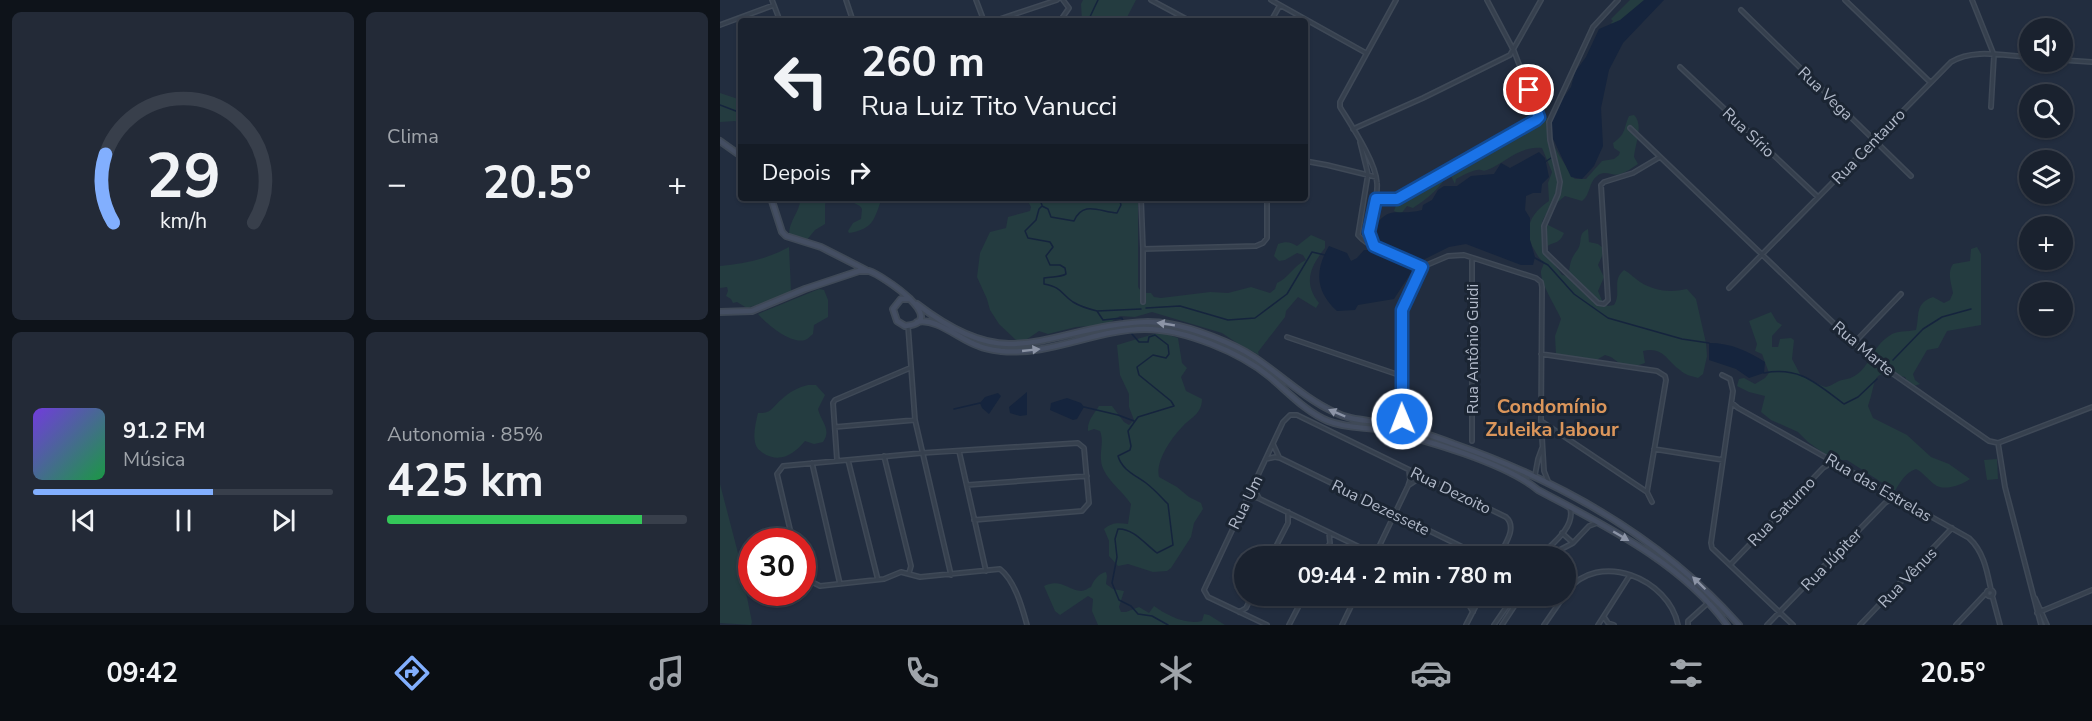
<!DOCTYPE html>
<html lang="pt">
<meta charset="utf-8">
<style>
body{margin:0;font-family:"Nunito Sans",sans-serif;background:#232a37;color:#f1f3f6;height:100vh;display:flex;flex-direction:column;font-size:22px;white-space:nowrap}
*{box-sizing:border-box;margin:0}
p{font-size:20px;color:#9fa4aa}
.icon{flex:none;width:33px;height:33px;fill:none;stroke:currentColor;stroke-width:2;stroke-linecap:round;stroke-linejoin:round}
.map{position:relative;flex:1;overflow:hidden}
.panel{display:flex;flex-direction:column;gap:12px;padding:12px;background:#0e131a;width:720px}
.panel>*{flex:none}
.banner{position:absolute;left:18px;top:18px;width:570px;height:183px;border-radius:6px;box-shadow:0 2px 4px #0004,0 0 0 2px #383f4b;background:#1a222f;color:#f1f3f6;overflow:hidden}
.buttons{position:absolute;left:1299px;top:18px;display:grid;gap:12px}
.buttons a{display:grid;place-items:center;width:54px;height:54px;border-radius:50%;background:#1a222f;box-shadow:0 2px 4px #0004,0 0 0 2px #383f4b;font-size:30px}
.speed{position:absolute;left:18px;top:528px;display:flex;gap:12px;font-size:30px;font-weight:700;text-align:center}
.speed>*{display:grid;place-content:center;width:78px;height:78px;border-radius:50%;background:#1a222f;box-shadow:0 2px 4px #0004,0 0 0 2px #383f4b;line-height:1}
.speed .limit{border:9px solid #d22;background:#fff;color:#111}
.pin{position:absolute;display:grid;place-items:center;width:51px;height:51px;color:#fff;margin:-26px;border:3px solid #fff;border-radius:50%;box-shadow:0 2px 6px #0007}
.me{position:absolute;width:66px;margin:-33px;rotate:359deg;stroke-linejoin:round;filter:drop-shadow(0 0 4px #0008)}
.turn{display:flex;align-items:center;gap:21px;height:126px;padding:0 24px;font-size:27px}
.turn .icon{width:78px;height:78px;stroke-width:2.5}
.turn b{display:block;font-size:42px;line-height:51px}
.then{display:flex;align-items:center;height:57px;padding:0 24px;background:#0003;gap:12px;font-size:22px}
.big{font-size:45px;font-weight:700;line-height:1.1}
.panel .tile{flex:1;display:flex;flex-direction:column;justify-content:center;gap:9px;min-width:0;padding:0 21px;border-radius:9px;background:#232a37}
.panel .dial{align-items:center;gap:0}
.dial svg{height:156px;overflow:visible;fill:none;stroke:#383f4b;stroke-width:7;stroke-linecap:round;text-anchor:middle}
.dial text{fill:#f1f3f6;stroke:none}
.song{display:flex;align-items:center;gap:18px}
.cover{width:72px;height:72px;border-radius:9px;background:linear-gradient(135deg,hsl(260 70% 55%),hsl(140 70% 35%))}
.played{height:6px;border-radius:3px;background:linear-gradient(90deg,#82affe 60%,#383f4b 60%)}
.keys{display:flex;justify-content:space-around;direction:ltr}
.heat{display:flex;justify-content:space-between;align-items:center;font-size:33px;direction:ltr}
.charge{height:9px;border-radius:4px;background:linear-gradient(90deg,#34c759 85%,#383f4b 0)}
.panel .tiles{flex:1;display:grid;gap:12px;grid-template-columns:repeat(2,1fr)}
.trip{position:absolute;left:514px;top:546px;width:342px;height:60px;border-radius:30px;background:#1a222f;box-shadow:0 2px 4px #0004,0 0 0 2px #383f4b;font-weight:700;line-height:60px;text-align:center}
.menu{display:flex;height:96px;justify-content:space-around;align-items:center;background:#0a0e13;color:#9fa4aa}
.menu .icon{width:42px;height:42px}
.menu .active{color:#82affe}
.menu b{font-size:27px;color:#f1f3f6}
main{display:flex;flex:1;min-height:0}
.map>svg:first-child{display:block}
.green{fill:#243c40}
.water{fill:#15243d}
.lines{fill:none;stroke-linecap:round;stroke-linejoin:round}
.stream{stroke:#15243d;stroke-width:1.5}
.street-casing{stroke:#3f4957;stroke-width:6}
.secondary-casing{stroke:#3f4957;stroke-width:8}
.street{stroke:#36404e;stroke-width:3}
.secondary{stroke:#444e62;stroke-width:4.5}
.oneway{fill:#8c94a6}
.route-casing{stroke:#114b97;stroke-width:15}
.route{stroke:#1a73e8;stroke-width:10}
.labels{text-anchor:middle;stroke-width:6;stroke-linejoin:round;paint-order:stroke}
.street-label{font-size:16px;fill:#b2baca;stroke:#1b2533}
.quarter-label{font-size:20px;font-weight:bold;fill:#db965b;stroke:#1b2533}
</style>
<main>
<section class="panel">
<div class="tiles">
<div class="tile dial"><svg viewBox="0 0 100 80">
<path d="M14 69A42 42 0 1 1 86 69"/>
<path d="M14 69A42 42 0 0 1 10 34" stroke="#82affe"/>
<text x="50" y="56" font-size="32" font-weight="700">29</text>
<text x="50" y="72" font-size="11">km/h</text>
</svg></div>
<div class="tile"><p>Clima</p>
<div class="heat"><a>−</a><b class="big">20.5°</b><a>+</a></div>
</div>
<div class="tile">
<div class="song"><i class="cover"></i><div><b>91.2 FM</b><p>Música</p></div></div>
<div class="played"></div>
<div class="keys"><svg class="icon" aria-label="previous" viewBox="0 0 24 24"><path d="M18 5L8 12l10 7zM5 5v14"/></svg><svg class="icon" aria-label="pause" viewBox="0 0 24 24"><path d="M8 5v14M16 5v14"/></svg><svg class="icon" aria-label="next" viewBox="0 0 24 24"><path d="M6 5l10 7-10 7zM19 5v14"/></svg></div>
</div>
<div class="tile"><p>Autonomia · 85%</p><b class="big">425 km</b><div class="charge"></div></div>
</div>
</section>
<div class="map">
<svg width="1372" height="625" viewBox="0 0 1372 625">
<rect width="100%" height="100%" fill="#222d3f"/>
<path class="green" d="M363,0H416L405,21H362L361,4Z
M910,0H927L895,28L891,23L893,21L891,19Z
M0,93L21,100V125L15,121L0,122Z
M914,115C924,125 915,144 914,157L918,164C913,167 907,172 901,174C892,177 885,169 877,176C868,183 871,194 862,201L845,196L828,210L822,222L844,233C839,245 834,241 826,247L825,252L842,275L848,276C851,263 849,261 858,249C863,241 857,234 868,229L869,242L878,244L883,248V254L878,265L884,277L878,291L883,303L888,306L894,305C902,293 891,281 904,270C910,273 914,278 920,282C935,291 950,293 967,289L976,299L986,343L987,356L983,374L978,378C971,376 965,375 960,370C947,361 943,346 923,351L925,363L916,366L899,363L891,357L885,355L873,362L865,358L836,355L835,336L841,319C836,307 820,283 821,271C822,267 824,265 824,262C819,259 818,256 815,251C802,230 810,214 829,201L828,183L832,172L822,148C800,145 785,163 767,170C761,172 764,169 757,170C750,171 742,176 736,179L735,184L731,176H726C721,188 704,201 693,208L687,206L681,214L674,211L676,205L682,196L705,180L712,173L729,166L749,163L795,139L822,117L828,118L835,123C834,127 831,133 830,137C830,141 851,175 855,179H866L882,161L894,159L899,155L900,152L894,148L893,143C907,133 903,129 909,116Z
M80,198H107L105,205V224L95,230L86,241L69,237C68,220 81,212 80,198Z
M131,198H162C154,219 154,229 129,233L128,231L133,223L141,219L142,209L140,206L130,201Z
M306,198H418V287L422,293H431L434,297L441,298L490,292L508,293L531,287L550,293L555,289L557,283C569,278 574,265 586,260L583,255L577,253L565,260L559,261L554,256L558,244C566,241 571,242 577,246L591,235L605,241V248C590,267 583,283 599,303L596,308L578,297L566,311L565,317L538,352L539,355L517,343L502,333L432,312L415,317L400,316L386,325L356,327L328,334L319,331L300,344L279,324L270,310L267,299L257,277L260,253L270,232L286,228L288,217L310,211L311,207Z
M69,247L71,291L51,301L27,308L17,302L13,303L11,299L6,296L8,291L7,287L0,288V266C25,264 47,259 69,247Z
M1257,247L1261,254V325L1227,331L1218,348L1207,350L1193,374L1195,380L1200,384L1191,387L1185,377C1149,368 1158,378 1148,406L1153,418L1187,435L1211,457L1229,464L1250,479C1242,485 1223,492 1214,484C1207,479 1204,473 1196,469C1186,472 1180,482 1175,491L1127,460H1113L1088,442L1078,432L1051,420L1041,412L1045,396L1029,392L1017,386L1019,379L1024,378L1035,384L1045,378L1049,373L1042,354L1035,351L1037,344L1029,321L1051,312L1057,322L1062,325L1052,336V347H1058L1060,339L1071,338L1074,340L1072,359L1081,376C1089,378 1102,387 1106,387C1111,386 1114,383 1119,381C1125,379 1131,379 1136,375C1150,366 1153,346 1169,336C1177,330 1187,332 1196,330C1200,315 1194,304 1213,297L1224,303L1230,300L1233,293C1231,282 1227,273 1233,264L1250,261L1251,249Z
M99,289L104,290L108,300V317L94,325L93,334C90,336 88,339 85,340C70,344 47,324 38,314Z
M434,334H446L458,338L462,363L467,368L461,377L466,391L482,399C482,413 472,417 463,426C452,437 435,461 439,477L457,487L469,497L481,503L483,509L474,523L471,537L451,568L447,571L433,572L408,564L398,566L389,556V541L384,529C392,522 399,523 408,524L411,504C402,490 382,477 381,460C380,449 384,441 380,431L374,429L368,431C367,421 374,414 379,406H392L404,422L409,425L414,420L409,407V394L400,375L397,345Z
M88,385H96L105,395L98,409C101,422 112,429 103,442L94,444L85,441C74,454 60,464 43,453C39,450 36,448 35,442C33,433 36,422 38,413C52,414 53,406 62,399C69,392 79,387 88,385Z
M1277,459L1278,479L1267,480L1264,460Z
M0,484L18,553L32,622L31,625L0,623Z
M386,572L387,576L386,584L393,589L404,591L399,607L401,612H406L419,607L429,613L434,606C446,615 466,625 482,621L484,614L489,615L505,625H378L372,611L373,599L368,596L340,615L335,611L324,586C340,578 348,590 361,591C365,591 368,588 371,587C373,581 379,573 386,572Z"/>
<path class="water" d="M924,0H944L903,43L889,70L881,108L883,146L874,166L862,179L851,177L828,128L838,105L851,87L855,72L866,57L879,29L900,20Z
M819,152L825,158L829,177L822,184L821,193H813L806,196L805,210L810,218V240L815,257L813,265H801L746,244L729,247L701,261L655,242L653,228C672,203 675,217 702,210L703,205L712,200L718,190L724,186H737L751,176L774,174L781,163L790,168Z
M609,246L627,253L631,261L637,258L644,250H653L694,268L674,299L638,305L635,310L617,311C596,292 594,271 609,246Z
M989,343C1011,343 1028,351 1045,362L1044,373L1029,378L1016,369L989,360Z
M307,392V415L300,416L290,413L289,407Z
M278,393L281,396L269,414L262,408L260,403L265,397Z
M347,398L361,403L364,407L357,419L353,420L330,410L331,403Z"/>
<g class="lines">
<path class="stream" d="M368,21L378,0
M0,105L21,113
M825,162L831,158
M319,198L322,205
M399,198L401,205L397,213C380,212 363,200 354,221L331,217L328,209L322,206L319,209L316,220L305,231L308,238L330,242L333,247L326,256L330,265H340L345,268L346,274C339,278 332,276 324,278V284C342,287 341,294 353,302C361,307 369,309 377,311L383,320L402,318L403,322
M815,258L828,265L854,294L888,318L962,339L989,343
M426,308L460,306L508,320L535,318L567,294L592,252L605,255
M377,311L421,309
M405,326L419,342H428L429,337L435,335L448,345L449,354L446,358L433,355L417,367L419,375L451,401L454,406L418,417L408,431L411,446L410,450L398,456C402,470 415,475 426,483C434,489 441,497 448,504L453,545L437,553C425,544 413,528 398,529L395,539L397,557L392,583L399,600L411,606L418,614L432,616L448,625
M1173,360L1203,329L1222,317L1251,309
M1044,373C1080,366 1097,384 1124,404L1138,397L1157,379
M364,407L398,415L414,421
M234,409L260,403"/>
<g class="street-casing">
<path id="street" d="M52,0L60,21
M126,0L133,21
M256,0L264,21
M431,0L470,21
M551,0L646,53
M898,0L873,27L829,122L830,140L840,182L838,194L824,226L825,252L878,303L884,304L888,300L881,185L884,182L913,173L940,157
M1125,0L1210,82
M1252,0L1274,55L1271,107
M1021,10L1191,176
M274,21L337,0
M340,21L349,8L343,0
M551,21L560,5
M0,25L54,5
M1342,60L1372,62
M960,67L1098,197
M910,128L1149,357L1269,441L1278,443
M633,129L703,98L790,55L821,0
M640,142L648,174L638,235C650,250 684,260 702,267
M585,161L607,165L656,177
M421,198L423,249V302
M656,199H677L819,117L794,51L767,0
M654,247C643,226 659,205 657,183C656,162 631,125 620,107V102L676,0
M423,249L536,246L543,243L547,238V198
M1009,288L1231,62C1254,48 1284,56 1310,57
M188,326L195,420L231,575
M567,337L682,376
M1135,342L1181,294
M821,354L937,371L945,376L946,380L927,492L932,502
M1002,375L1010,379L1013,391L991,543L992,548L1073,625
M1012,403L1018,408L1249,538C1264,552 1267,571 1271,590
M682,419V310L702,267L728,256L744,255L816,278L821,282L822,287L821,421L824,471L828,481
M821,421L927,492
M115,427L195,420
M752,441V258
M1278,443L1285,487L1321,625
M1278,443L1372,407
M553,444L559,457
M934,449L1003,460
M239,451L266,571
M164,456L191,566L189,573
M546,459L555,457L560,458L761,556
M117,460L113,403L115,400L190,368
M128,460L158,580
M92,463L120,584
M815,475L818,459L822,448
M247,485L367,476
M534,485L535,491L539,498
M689,485L701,477
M527,500L535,497L540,499L658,556
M842,533L852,542
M73,542L57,474L63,466L202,453L358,443L364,448L369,503L362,511L254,520
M655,555L688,486L690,480L689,470
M551,556L568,523V512
M603,556L610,543L609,533
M820,556C831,545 856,527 850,508
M828,556L853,543L869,526L877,523
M1010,565L1103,468L1115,461
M82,571L94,583L100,586L164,579L181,572L200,577L280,569C295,581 302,607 307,625
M1266.5 593a3.5 3.5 0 1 1 7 0a3.5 3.5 0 1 1-7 0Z
M846,592C879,549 949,579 958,625
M1272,595L1280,625
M738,596L750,600L759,598
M1315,598L1327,625
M746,600L753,612
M519,612L526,608L532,596
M1317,613L1372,590
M884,617L888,623L894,625
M547,625L488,597L484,590L563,422L570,415H577L786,517C798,528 784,545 779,556
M569,625L584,596
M622,625L636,596
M746,625L761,596
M774,625L794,596
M782,625L801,596
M824,625L844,596
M878,625L910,575
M968,625V621L989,602
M1047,625L1165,503L1176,496
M1140,625L1232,528
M1236,625L1267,592"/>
</g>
<g class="secondary-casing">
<path id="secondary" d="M0,141L21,156
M51,198L62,232L66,236L101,247L146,270
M197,304C223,324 256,344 289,344C323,344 356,331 389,326C408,323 429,320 449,324C473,328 513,343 534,357C561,375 584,398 614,412C631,421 650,420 668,424C690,428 713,436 734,444C843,482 942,538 1019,625
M0,312L32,311L85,289L139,271C142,271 146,271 149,271C162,275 232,322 185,326L177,321L173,309L181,299H190
M197,322C216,317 240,340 259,346C266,349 274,350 281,351C330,356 376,329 425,329C464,329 520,352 550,377C568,392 586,412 608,421C625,428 644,427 662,430C704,439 786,463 818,490C885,526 961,562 1007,625"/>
</g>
<use href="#street" class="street"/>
<use href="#secondary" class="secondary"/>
</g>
<defs><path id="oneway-solid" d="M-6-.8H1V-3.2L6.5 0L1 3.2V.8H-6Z" transform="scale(1.5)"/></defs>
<g class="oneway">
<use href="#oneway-solid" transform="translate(446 324) rotate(-171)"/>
<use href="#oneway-solid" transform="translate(311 350) rotate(-6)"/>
<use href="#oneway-solid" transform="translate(617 413) rotate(-157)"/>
<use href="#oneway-solid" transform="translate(901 536) rotate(30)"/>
<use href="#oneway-solid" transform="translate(979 583) rotate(-136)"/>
</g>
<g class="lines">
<g class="route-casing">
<path id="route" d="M682,419V310L702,267L654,246L649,232L656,199H677L816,120L819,117L809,90"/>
</g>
<use href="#route" class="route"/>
</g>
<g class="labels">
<g class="street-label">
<text transform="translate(1106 93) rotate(44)" y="6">Rua Vega</text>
<text transform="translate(1029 132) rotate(43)" y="6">Rua Sírio</text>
<text transform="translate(1148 146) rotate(-46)" y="6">Rua Centauro</text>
<text transform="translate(1144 348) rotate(40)" y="6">Rua Marte</text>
<text transform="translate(752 349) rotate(-90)" y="6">Rua Antônio Guidi</text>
<text transform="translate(1159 487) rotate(30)" y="6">Rua das Estrelas</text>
<text transform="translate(731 490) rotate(26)" y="6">Rua Dezoito</text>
<text transform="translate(525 502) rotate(-64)" y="6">Rua Um</text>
<text transform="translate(661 507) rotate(26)" y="6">Rua Dezessete</text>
<text transform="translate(1061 511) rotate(-46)" y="6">Rua Saturno</text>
<text transform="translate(1111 559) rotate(-46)" y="6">Rua Júpiter</text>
<text transform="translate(1187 577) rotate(-46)" y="6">Rua Vênus</text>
</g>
<g class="quarter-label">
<text x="832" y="413">Condomínio<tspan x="832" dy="23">Zuleika Jabour</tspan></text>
</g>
</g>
</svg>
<div class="buttons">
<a><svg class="icon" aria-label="sound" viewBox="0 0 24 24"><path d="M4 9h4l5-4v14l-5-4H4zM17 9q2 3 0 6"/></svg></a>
<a><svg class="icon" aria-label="search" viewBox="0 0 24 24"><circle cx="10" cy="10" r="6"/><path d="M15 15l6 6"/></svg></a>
<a><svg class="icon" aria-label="layers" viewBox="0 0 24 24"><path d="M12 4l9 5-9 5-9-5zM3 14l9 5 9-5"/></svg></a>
<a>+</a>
<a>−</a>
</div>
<div class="speed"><div class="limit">30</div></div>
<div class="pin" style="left:809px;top:90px;background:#d93025"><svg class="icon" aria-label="arrive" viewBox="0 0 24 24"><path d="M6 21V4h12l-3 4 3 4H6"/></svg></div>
<svg class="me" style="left:682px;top:419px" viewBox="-20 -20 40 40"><circle r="17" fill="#1a73e8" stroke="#fff" stroke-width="3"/><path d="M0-11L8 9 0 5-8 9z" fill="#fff"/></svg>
<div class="trip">09:44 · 2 min · 780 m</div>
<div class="banner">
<div class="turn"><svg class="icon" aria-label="left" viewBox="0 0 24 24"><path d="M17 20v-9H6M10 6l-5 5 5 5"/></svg><div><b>260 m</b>Rua Luiz Tito Vanucci</div></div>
<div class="then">Depois<svg class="icon" aria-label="right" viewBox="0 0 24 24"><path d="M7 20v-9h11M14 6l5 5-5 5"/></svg></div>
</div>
</div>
</main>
<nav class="menu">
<b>09:42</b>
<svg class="icon active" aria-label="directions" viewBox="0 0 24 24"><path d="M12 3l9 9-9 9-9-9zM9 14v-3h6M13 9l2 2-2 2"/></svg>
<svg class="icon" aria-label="music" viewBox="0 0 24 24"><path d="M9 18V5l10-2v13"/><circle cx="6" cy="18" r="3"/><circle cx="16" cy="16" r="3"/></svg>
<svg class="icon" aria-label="phone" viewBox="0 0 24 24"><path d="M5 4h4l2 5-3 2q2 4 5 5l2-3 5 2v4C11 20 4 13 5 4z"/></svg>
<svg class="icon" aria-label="climate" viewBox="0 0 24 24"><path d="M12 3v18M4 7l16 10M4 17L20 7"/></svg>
<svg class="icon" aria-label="car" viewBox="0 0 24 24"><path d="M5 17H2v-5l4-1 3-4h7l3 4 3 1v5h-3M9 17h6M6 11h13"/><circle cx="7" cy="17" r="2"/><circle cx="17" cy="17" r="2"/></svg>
<svg class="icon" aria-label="filters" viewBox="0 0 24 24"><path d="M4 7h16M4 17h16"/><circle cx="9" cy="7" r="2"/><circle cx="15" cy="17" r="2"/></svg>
<b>20.5°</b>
</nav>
